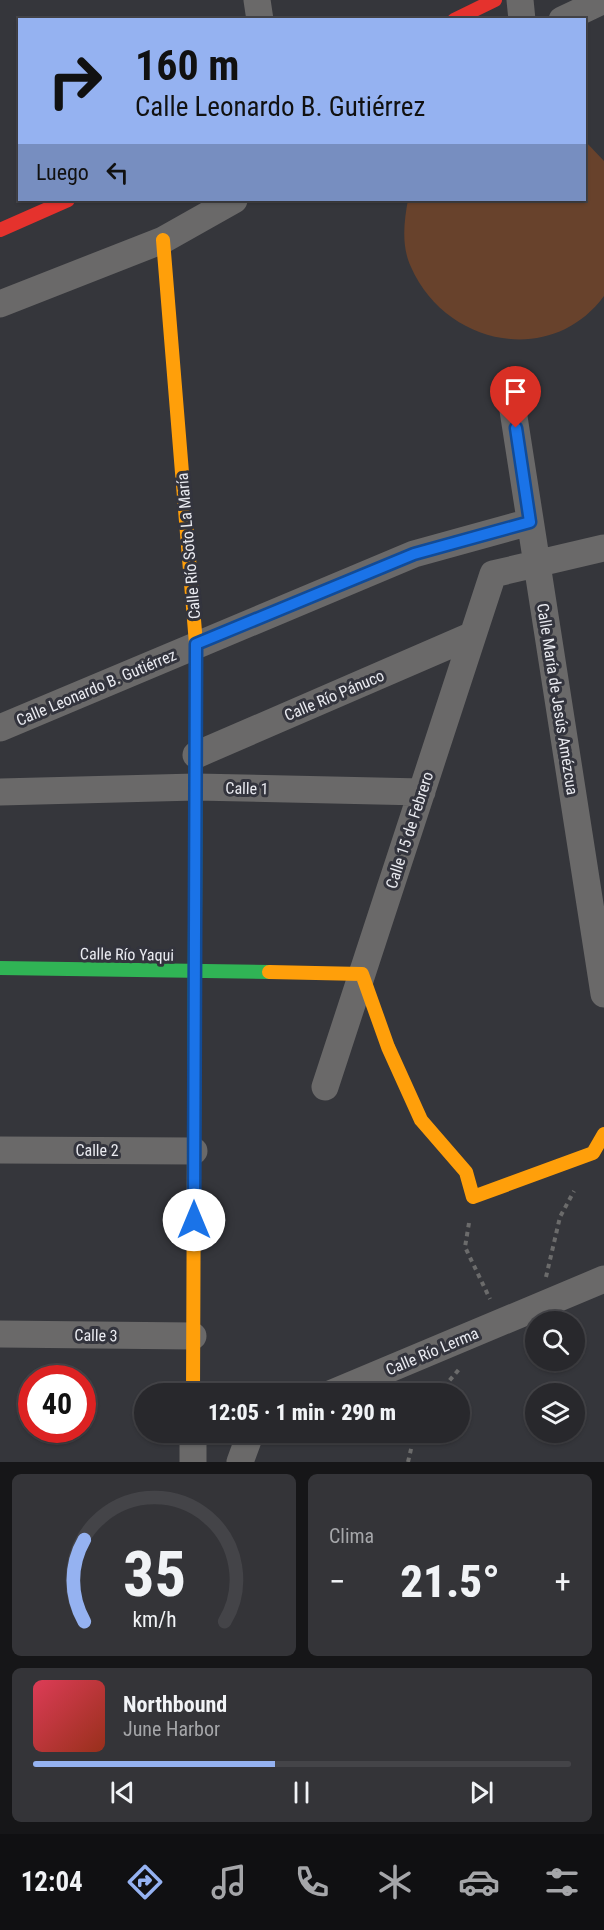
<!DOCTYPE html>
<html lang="es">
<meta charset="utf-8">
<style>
body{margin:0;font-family:"Roboto Condensed",sans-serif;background:#343438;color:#f1f3f6;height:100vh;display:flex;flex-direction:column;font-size:22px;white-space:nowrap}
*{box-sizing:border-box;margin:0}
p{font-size:20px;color:#a5a6a9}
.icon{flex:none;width:33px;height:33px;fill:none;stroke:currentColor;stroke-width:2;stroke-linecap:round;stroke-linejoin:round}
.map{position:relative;height:1462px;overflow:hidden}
.details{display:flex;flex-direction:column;gap:12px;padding:12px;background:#161618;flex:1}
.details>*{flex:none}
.top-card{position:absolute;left:18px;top:18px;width:568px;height:183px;border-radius:0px;box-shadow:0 2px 4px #0004,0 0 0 2px #444448;background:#95b2f1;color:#111;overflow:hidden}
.controls{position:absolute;left:525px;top:1311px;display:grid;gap:12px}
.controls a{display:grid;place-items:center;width:60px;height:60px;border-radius:50%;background:#28282c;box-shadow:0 2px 4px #0004,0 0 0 2px #444448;font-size:30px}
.speed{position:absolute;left:18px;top:1365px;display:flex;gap:12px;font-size:30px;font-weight:700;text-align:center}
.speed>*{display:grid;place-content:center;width:78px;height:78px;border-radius:50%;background:#28282c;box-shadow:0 2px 4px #0004,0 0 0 2px #444448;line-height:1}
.speed .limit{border:9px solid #d22;background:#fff;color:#111}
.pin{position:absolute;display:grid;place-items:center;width:51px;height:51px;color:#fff;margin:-62px -26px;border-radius:50% 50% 50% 0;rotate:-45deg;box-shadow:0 0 6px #0007}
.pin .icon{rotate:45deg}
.me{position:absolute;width:66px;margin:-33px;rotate:0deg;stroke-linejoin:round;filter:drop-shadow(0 0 4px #0008)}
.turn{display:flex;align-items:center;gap:21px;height:126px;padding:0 18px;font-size:27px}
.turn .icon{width:78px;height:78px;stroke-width:2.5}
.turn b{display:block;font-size:42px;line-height:51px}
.then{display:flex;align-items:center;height:57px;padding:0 18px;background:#0003;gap:12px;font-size:22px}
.big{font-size:45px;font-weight:800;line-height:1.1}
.details .card{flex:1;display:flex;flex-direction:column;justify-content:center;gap:9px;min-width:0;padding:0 21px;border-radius:9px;background:#343438}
.details .dial{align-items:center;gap:0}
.dial svg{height:156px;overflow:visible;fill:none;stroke:#444448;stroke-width:7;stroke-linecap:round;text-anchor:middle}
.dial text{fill:#f1f3f6;stroke:none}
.song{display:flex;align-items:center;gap:18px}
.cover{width:72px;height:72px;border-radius:9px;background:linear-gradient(135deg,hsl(350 70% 55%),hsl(10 70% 35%))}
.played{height:6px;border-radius:3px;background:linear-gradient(90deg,#95b2f1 45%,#444448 45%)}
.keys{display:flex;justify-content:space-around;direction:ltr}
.heat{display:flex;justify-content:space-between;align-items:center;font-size:33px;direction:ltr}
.details .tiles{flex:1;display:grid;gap:12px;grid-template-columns:1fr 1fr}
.card:last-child{grid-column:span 2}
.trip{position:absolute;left:134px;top:1383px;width:336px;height:60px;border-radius:30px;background:#28282c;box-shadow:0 2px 4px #0004,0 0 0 2px #444448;font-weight:800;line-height:60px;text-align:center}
.tab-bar{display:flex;height:96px;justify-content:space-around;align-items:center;background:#101012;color:#a5a6a9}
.tab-bar .icon{width:42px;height:42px}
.tab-bar .current{color:#95b2f1}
.tab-bar b{font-size:27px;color:#f1f3f6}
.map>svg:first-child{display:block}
.pitch{fill:#68422c}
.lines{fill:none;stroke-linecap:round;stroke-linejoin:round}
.path{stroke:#6b6b6b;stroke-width:4;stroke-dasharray:4.5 4.5;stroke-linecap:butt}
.street{stroke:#6a6969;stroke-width:27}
.fast{stroke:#30b455;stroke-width:14}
.slow{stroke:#ff9f0a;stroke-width:14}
.jam{stroke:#e5322d;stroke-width:14}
.route-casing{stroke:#114b97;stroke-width:15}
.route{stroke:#1a73e8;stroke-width:10}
.labels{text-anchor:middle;stroke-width:6;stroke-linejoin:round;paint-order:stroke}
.street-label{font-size:16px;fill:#eaebf1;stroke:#33343d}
</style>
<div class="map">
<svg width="604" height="1462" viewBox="0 0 604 1462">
<rect width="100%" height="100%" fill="#35363b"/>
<path class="pitch" d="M585,141L604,161V296C551,368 445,345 411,267C401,246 404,221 408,200H585Z"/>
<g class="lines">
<path class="path" d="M469,1223L465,1247L490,1299
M546,1277L560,1217L574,1191
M438,1394L461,1367
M408,1462L415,1432"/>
<path class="street" d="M257,0L260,20
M520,0L522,20
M562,20L604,0
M0,304L163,240L234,200
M512,404L604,994
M0,728L414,554L530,522
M196,755L473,635
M0,792L196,787L422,792
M325,1087L493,574L604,548
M0,1150L194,1151
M0,1334L193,1336
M330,1394L604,1279
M193,1462V1432
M240,1462L251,1432"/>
<path class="fast" d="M0,968L269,972
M194,1138L196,710"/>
<path class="slow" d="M163,240L196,644V710
M269,972L362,974L388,1047L421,1120L466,1172L473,1197L593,1153L604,1134
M193,1394L194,1138"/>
<path class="jam" d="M454,20L495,0
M0,230L68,200"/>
</g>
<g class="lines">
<g class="route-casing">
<path id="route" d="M194,1220L196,644L414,554L530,522L516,428"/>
</g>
<use href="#route" class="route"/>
</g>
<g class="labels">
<g class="street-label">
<text transform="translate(188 546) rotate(-95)" y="6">Calle Río Soto La María</text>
<text transform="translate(96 687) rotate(-23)" y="6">Calle Leonardo B. Gutiérrez</text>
<text transform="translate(334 695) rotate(-23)" y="6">Calle Río Pánuco</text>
<text transform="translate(558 699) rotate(81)" y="6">Calle María de Jesús Amézcua</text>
<text transform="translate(247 788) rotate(1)" y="6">Calle 1</text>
<text transform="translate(409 830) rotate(-72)" y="6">Calle 15 de Febrero</text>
<text transform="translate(127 954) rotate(1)" y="6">Calle Río Yaqui</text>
<text x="97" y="1156">Calle 2</text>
<text transform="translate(96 1335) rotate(1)" y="6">Calle 3</text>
<text transform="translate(432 1351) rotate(-23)" y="6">Calle Río Lerma</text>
</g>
</g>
</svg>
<div class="controls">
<a><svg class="icon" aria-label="search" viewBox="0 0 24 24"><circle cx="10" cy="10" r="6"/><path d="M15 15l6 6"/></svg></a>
<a><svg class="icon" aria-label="layers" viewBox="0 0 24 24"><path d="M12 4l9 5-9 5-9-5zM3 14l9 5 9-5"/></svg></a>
</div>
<div class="speed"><div class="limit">40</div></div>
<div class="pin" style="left:516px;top:428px;background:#d93025"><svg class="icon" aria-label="arrive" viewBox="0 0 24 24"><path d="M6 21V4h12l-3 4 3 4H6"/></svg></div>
<svg class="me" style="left:194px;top:1220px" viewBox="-20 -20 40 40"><circle r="19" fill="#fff"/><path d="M0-13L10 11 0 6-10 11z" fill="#1a73e8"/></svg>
<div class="trip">12:05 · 1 min · 290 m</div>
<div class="top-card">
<div class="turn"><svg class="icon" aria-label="right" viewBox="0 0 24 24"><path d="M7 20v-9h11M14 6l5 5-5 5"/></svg><div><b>160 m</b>Calle Leonardo B. Gutiérrez</div></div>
<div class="then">Luego<svg class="icon" aria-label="left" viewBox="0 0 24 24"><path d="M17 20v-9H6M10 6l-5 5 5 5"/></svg></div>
</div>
</div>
<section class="details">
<div class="tiles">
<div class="card dial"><svg viewBox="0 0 100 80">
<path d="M14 69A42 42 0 1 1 86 69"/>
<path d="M14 69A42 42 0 0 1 14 27" stroke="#95b2f1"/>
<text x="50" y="56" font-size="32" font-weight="700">35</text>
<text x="50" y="72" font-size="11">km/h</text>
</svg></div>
<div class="card"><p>Clima</p>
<div class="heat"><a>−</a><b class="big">21.5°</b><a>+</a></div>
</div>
<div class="card">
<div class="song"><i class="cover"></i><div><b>Northbound</b><p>June Harbor</p></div></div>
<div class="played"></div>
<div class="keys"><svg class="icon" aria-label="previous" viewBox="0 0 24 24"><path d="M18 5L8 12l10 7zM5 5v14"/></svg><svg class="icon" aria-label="pause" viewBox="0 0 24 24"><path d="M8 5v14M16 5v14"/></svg><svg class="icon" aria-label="next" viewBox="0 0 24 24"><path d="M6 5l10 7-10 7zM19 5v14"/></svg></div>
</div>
</div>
</section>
<nav class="tab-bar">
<b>12:04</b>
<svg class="icon current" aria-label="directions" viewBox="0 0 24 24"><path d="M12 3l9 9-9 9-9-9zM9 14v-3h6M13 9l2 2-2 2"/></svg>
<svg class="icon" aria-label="music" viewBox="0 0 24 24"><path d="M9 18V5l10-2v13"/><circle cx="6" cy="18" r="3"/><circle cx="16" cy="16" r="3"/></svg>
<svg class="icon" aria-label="phone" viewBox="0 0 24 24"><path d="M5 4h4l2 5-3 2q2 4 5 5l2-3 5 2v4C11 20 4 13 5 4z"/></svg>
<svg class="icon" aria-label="climate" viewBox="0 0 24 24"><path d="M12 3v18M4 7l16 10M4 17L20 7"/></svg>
<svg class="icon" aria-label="car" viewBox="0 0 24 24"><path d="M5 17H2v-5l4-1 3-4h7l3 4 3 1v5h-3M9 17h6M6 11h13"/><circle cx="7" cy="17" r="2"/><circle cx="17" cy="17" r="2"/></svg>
<svg class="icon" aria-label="filters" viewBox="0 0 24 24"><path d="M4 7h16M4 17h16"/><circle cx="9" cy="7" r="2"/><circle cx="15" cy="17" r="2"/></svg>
</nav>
